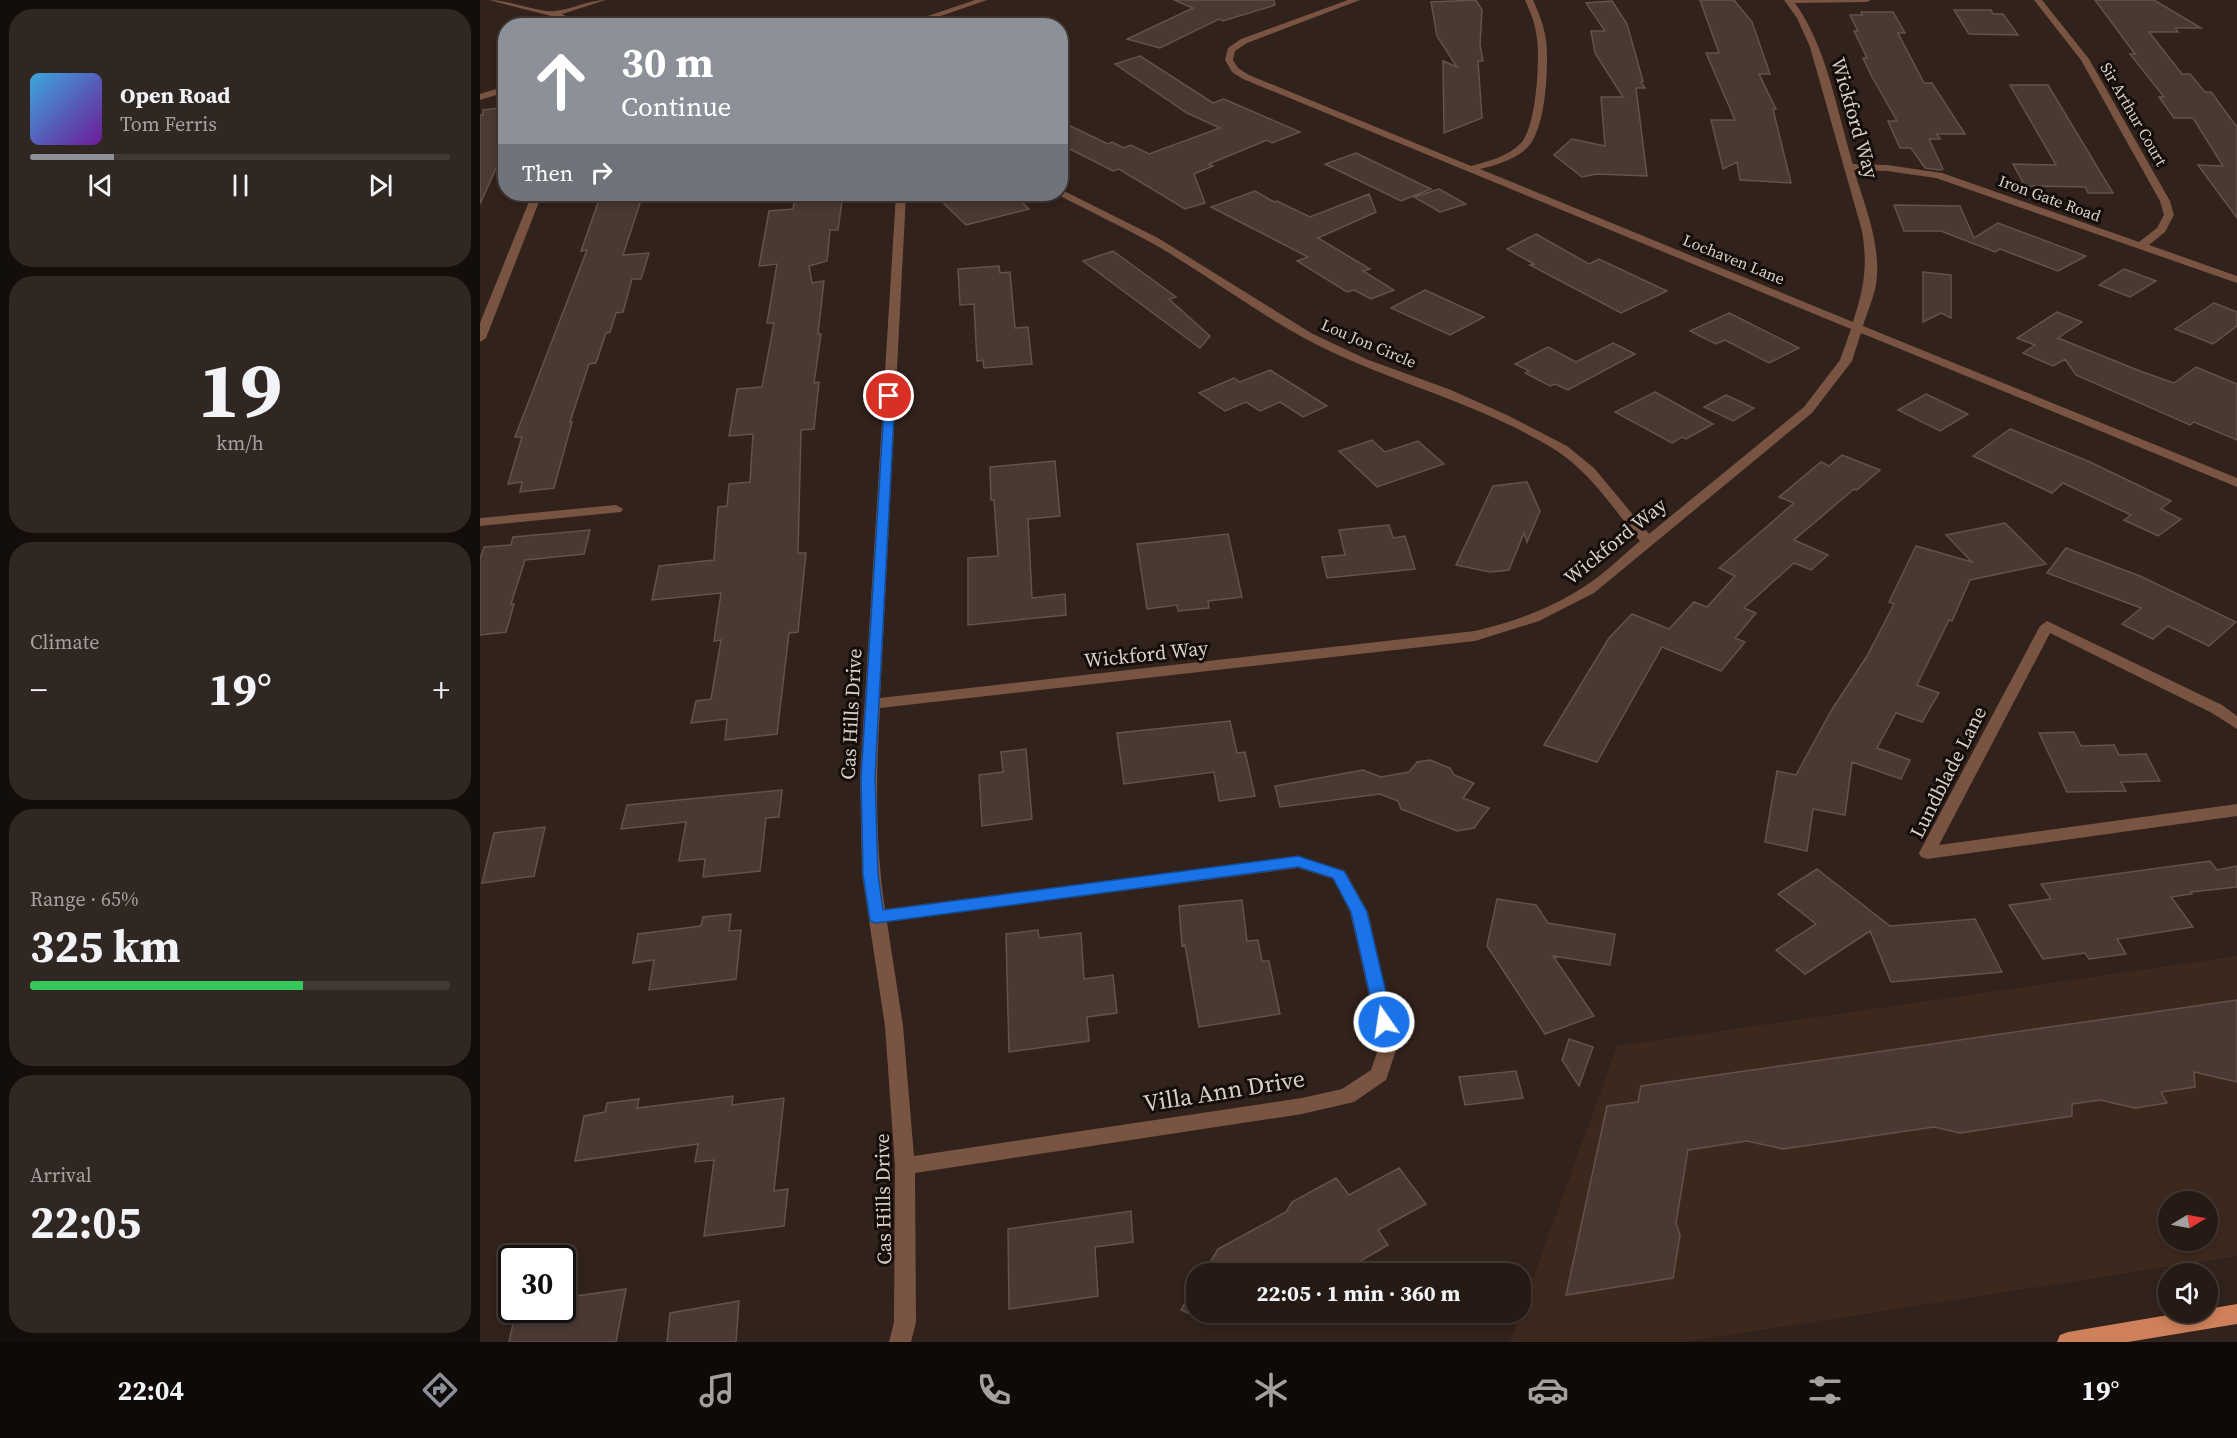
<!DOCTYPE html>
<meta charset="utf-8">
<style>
body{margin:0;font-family:"Source Serif 4",serif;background:#312722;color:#f1f3f6;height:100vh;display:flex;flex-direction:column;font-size:22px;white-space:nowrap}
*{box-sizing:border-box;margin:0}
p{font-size:20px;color:#a3a1a0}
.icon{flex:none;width:33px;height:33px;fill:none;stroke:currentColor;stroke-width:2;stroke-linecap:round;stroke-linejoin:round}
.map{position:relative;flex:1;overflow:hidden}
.details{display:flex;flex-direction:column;gap:9px;padding:9px;background:#140e0b;width:480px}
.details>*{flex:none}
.hud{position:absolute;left:18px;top:18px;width:570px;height:183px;border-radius:24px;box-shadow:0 3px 9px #0003,0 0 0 2px #423834;background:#8c9099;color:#fff;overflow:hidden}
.needle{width:39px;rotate:80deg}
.controls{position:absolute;left:1678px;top:1191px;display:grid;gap:12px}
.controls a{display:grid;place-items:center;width:60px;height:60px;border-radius:50%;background:#251a14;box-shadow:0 3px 9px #0003,0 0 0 2px #423834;font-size:30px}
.speed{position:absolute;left:18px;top:1245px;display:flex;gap:12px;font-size:30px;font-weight:700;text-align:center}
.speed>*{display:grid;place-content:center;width:78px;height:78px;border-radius:50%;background:#251a14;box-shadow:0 3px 9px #0003,0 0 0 2px #423834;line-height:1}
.speed .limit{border:3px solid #111;border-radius:9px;background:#fff;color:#111}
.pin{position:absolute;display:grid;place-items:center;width:51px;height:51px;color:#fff;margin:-26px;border:3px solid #fff;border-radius:50%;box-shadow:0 2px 6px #0007}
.me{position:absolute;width:66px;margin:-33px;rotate:347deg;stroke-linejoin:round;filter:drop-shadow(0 0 4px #0008)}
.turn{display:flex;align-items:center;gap:21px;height:126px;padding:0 24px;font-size:27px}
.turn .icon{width:78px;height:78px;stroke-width:2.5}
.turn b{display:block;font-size:42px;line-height:51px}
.then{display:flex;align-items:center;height:57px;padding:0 24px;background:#0003;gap:12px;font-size:22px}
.big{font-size:45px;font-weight:700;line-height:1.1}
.details .tile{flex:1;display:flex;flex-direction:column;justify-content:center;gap:9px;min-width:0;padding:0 21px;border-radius:24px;background:#312722}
.details .dial{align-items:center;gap:0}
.dial b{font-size:78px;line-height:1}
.song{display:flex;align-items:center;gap:18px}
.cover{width:72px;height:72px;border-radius:9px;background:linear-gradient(135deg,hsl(200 70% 55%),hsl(280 70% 35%))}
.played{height:6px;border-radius:3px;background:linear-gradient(90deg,#8c9099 20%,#423834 20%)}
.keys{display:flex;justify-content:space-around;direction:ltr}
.heat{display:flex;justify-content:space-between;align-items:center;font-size:33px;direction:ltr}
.charge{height:9px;border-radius:4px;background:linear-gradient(90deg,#34c759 65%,#423834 0)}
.trip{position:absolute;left:706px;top:1263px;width:345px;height:60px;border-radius:24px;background:#251a14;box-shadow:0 3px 9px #0003,0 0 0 2px #423834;font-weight:700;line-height:60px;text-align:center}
.menu{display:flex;height:96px;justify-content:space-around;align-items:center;background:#0f0a08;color:#a3a1a0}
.menu .icon{width:42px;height:42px}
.menu .active{color:#8c9099}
.menu b{font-size:27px;color:#f1f3f6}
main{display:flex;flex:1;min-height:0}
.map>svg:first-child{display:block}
.built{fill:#3d281e;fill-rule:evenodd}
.building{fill:#493932;stroke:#63524a;stroke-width:1.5}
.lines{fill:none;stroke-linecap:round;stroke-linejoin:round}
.minor{fill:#7a5442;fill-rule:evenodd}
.major{fill:#cd805a;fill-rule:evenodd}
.route{fill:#1a73e8;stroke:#114b97;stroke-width:1.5}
.labels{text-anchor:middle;stroke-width:6;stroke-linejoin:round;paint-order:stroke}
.far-street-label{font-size:16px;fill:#d9cfca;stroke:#140d0a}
.street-label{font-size:20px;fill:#d9cfca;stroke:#140d0a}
.near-street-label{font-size:24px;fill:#d9cfca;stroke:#140d0a}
</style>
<main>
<section class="details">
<div class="tile">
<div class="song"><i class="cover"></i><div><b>Open Road</b><p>Tom Ferris</p></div></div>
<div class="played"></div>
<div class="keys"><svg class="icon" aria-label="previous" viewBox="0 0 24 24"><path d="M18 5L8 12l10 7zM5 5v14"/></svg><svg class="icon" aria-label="pause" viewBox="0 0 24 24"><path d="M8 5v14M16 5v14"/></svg><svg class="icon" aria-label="next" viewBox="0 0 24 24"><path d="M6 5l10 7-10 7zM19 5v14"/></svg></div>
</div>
<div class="tile dial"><b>19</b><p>km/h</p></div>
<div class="tile"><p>Climate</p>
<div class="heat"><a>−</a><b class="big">19°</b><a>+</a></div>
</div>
<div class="tile"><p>Range · 65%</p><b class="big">325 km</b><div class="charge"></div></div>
<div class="tile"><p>Arrival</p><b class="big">22:05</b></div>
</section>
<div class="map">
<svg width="1757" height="1342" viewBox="0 0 1757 1342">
<rect width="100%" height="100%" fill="#31221b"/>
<path class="built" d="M1757,956V1256L1204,1342H1030L1137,1046ZM1689,1202H1728V1240H1689Z"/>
<path class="building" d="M694,0H794L795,5L743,21L739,19L680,48L647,39L713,8Z
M996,0L1002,10L1000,45L1003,61H998L1002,118L964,133L963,61L977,67L957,36L951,2Z
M1220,0H1254L1272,22L1290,74H1279L1296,109H1293L1311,183L1260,180L1257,162L1243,169L1231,120H1255L1226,53H1239Z
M1615,0H1674L1721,28H1695L1698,32H1669L1702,74H1710L1725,92H1731L1757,127V218L1718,165L1743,166L1713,118H1694L1679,97H1684L1650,54H1655Z
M1132,1L1147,24L1163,81L1161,82L1165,88H1156L1167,176L1117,174L1102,177L1074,155L1092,139L1125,146L1121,97H1143L1115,53L1111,31H1125L1106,3Z
M1474,10H1511L1513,14H1523L1538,35L1489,34Z
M1381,12H1413L1425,33H1418L1444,83H1452L1485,134H1457L1460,139H1449L1463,169L1460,170L1445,168L1431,148H1420L1408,121H1417L1391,75L1383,58H1387L1374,31H1378L1370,15H1382Z
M660,56L733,103L744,99L820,132L792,143L787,140L729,164L733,166L714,174L725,203L705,209L639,169L633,171L580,144V121L628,144L632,142L644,148L651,145L669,154L740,128L707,113L635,64Z
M1530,85H1568L1633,193H1608L1605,187L1545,186L1533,164L1576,165Z
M26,107V146L0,204V115H3V110Z
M876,153L951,189L921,201L845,164Z
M959,189L986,204L960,212L934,197Z
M775,191L794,202L797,201L830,217L889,194L896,212L838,238L890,269L883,271L914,290L891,299L874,290L867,292L817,261L828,257L731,207Z
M121,194H163L143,255L169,253L161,279H152L143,312L136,313L130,332L126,333L116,363L109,364L90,422H92L74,488L40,492L42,482L28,484L42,437H35L107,250L101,251Z
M316,194H363L358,230H350L347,261L329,266L332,283L344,281L338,334H341L334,383L339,382L334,429L321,430L318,553H326L318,632L309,633L297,734L245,740L247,719L211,723L216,701L231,699L241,640L234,641L241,593L172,600L179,566L234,560L238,507L247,506L249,484L270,482L273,434L249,436L257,389L282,387L294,323H287L297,264L279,266L289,211L313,209Z
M454,194H533L549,209L486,225Z
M1414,205L1480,206L1494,238L1518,223L1606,256L1578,271L1520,249L1515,252L1461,231H1424Z
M1056,234L1109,264L1119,259L1187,291L1141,313L1050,265L1054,264L1027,249Z
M633,251L696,297L689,299L730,336L720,348L603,261Z
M519,266L520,273L530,272L535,328L548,327L552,364L504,368L503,360L497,361L494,304L480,305L478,269Z
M1644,269L1676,281L1650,297L1619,285Z
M1443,272L1471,275V318L1461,313L1443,322Z
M945,290L1004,317L970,335L911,308Z
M1734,303L1757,312V326L1733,344L1695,329Z
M1577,312L1602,322L1578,338L1660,371L1694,383L1716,367L1757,384V440L1714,422L1710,425L1596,375L1585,359L1573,366L1543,353L1555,345L1537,338Z
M1249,313L1319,348L1289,363L1245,340L1236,344L1210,331Z
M1133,343L1155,354L1088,390L1075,384L1070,386L1045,373L1049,371L1035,364L1068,347L1096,362Z
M790,370L847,406L823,417L800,402L780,411L766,402L745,411L719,393L754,378L760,382Z
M1175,392L1233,424L1206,439L1202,437L1192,443L1135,412Z
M1446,394L1488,414L1460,431L1418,410Z
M1246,395L1274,408L1253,421L1224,407Z
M1530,429L1610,462L1691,501L1681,509L1701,519L1678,536L1644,520L1651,515L1583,483L1572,493L1493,456Z
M892,440L905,452L938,441L964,464L897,487L859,451Z
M1362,455L1400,470L1377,490L1374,489L1314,540L1348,555L1331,570L1314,563L1264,608L1276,613L1255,638L1265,642L1241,671L1182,647L1117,762L1064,745L1129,638L1152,614L1189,629L1214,602L1227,607L1255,576L1239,568L1314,503L1299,497L1341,462L1349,466Z
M575,461L580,516L548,519L552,598L585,594L586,615L488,625V558L518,556L514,500H511L510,467Z
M1047,482L1060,511L1047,542L1044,533L1029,570L1010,572L976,565L1013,486Z
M1525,523L1566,564L1490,580L1472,621L1469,620L1437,685L1459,693L1442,722L1416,713L1397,748L1430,760L1421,779L1372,762L1365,815L1333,809L1327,851L1285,842L1297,771L1316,775L1351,711L1387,656L1414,604L1409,602L1436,546L1492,562L1466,535Z
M909,525L913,538L925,536L935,569L847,578L842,557L865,555L859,530Z
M110,530L104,554L45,560L31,604H34L26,632L0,635V559L4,547L31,545L33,537Z
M748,534L762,597L728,601L729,608L698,611L697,605L667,609L657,544Z
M1586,548L1660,576L1756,622L1729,646L1688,626L1673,639L1642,624L1661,608L1567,573Z
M750,721L757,753L765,752L775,796L739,801L734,772L644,784L637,733Z
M1594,732L1601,746L1634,745L1639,755L1666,754L1680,781L1641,782L1646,791L1587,792L1559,733Z
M546,749L552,819L502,826L499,775L523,772L521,752Z
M950,760L970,768L974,775L994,783L983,798L1009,808L994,828L977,831L921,809L918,801L900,794L800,807L795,786L883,770L901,777L929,772L937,762Z
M302,790L299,817L286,818L280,871L223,877L225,859L199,861L206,822L141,829L147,805Z
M65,827L54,876L2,883L14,833Z
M1730,861L1737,870L1757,866V887L1711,892L1712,894L1691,897L1713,927L1637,939L1646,954L1609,959L1605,953L1563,959L1529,905L1571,899L1561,884Z
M1337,869L1410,926L1495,919L1522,972L1411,982L1390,931L1325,974L1296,950L1336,924L1298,894Z
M1017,899L1056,905L1068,923L1135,934L1130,965L1073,956L1114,1016L1065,1034L1007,946Z
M762,900L767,941L778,940L782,961H789L800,1014L719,1027L705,945L702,946L699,906Z
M251,914L249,931L261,930L256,979L169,990L174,960L153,963L158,934L221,926L223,917Z
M558,930L559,938L601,933L604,979L633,975L637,1013L607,1017L609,1041L529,1052L526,934Z
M1757,1000V1082L1714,1072L1715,1087L1681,1092L1687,1103L1655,1108L1620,1100L1592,1104V1116L1480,1133L1454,1127L1303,1149L1267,1141L1208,1150L1196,1223L1200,1235L1193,1278L1086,1295L1127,1106L1158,1102L1161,1086Z
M1089,1039L1113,1047L1099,1086L1082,1060Z
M1036,1071L1043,1098L985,1105L979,1077Z
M253,1096L252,1105L304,1098L294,1191L308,1189L304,1226L224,1236L234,1160L215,1162L218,1144L95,1161L104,1116L125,1112L127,1103L159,1099L157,1108Z
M919,1168L946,1204L898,1230L908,1245L858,1274H723L738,1249L806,1212L812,1202L856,1178L869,1195Z
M651,1211L653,1242L615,1247L618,1296L529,1309L528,1229Z
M717,1283V1312H731L726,1321L701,1310Z
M146,1289L136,1342H29L36,1310H82V1298Z
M259,1301L256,1342H187L190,1313Z"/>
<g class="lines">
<path class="minor" d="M9,0C30,0 59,13 75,11C93,9 108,0 126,0L82,14L103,26H91L71,16Z
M495,0H507L432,26H418Z
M868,0H880L767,43L755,51L753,60L758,68L769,75L991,166C1008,161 1028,157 1041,143C1056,127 1060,62 1057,39C1056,26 1051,13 1045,0H1053C1059,13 1064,26 1066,40C1069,65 1066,130 1047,148C1034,160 1016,165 1000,169L1373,322C1384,287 1388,267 1382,231L1330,47L1317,18L1304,0H1391L1387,2L1315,3C1347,47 1357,112 1373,164L1407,165L1462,173L1659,242L1677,228L1684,215L1680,201L1601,60L1554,0H1562L1609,59L1690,201L1694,215L1685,232L1669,245L1757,276V283L1456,178L1407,171L1374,170C1385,207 1402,246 1396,285C1393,299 1387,313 1383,326L1757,478V487L1381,333L1372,361L1332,413L1114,593L1059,621L995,641L400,708C396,775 395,843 405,909L818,856L865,871L888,912L918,1044L906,1080L874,1102L822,1114L435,1173L436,1322L431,1342H409L414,1322L415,1166L405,1026L382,874L380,778L416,194H426L400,698L995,631C1032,622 1070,609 1102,588C1123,575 1141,557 1160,541C1135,511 1111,473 1077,451C998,401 905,382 824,338C771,309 722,271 670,242C639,225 607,210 576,194H580V189L678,238L831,333L886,359L971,390L1027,415L1087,446L1114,468L1169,534L1324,407L1360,360L1371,329L763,79L752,72L745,60L748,48L761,39ZM818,868L853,879L870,912L900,1044L891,1070L862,1089L822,1098L434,1156L423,1026L407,922Z
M26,86V92L0,100V94Z
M52,194H62L6,338L0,342V323Z
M136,505L143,509L141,512L0,526V518Z
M1567,621L1742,705L1757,716V729L1732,713L1570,633L1459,845L1757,804V816L1447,859L1441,857L1439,853L1560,626Z"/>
<path class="major" d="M1757,1304V1324L1648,1342H1577L1580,1335L1588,1332L1706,1312H1728V1309Z"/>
</g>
<path class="route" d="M405,393H413L415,396L395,778L398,874L403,910L818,856L864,871L887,912L913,1022L910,1027L904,1029L898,1027L896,1022L871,912L853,878L818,867L396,923L390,921L383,874L381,778Z"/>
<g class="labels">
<g class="far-street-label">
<text transform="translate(1654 114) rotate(60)" y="6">Sir Arthur Court</text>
<text transform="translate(1570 198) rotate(20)" y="6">Iron Gate Road</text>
<text transform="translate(1254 259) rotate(22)" y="6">Lochaven Lane</text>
<text transform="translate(889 343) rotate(23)" y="6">Lou Jon Circle</text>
</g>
<g class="street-label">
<text transform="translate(1375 118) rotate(74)" y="7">Wickford Way</text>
<text transform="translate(1135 541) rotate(-39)" y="7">Wickford Way</text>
<text transform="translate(666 654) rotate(-6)" y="7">Wickford Way</text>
<text transform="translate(371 714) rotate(-87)" y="7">Cas Hills Drive</text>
<text transform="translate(1468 772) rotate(-63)" y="7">Lundblade Lane</text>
<text transform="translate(403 1199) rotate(-91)" y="7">Cas Hills Drive</text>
</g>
<g class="near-street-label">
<text transform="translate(744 1091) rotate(-9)" y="8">Villa Ann Drive</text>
</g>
</g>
</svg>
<div class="controls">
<a><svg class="needle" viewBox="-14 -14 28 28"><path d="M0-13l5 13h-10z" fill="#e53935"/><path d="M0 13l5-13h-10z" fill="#a3a1a0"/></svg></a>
<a><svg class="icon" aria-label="sound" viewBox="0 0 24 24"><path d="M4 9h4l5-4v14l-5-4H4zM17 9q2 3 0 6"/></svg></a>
</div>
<div class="speed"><div class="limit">30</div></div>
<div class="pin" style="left:409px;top:396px;background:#d93025"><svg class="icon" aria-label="arrive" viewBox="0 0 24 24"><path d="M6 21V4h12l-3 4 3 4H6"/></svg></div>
<svg class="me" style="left:904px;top:1022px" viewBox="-20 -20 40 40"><circle r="17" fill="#1a73e8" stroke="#fff" stroke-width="3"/><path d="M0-11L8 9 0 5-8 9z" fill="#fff"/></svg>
<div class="trip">22:05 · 1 min · 360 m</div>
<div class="hud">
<div class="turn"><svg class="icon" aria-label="ahead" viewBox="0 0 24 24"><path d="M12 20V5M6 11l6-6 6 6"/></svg><div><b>30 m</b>Continue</div></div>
<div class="then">Then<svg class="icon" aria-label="right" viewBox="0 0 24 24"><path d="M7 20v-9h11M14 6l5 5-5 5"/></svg></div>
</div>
</div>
</main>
<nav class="menu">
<b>22:04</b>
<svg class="icon active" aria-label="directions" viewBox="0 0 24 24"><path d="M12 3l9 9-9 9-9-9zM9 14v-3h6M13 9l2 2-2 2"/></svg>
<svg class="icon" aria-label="music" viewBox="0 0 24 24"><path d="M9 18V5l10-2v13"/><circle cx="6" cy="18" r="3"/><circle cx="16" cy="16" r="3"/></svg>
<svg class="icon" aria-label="phone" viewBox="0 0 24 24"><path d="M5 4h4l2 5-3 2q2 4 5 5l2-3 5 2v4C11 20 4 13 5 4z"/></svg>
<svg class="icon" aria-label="climate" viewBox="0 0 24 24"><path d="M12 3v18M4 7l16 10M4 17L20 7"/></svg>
<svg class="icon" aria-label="car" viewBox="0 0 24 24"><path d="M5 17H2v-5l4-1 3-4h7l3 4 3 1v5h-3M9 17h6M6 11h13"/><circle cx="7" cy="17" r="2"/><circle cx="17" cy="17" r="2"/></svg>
<svg class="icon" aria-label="filters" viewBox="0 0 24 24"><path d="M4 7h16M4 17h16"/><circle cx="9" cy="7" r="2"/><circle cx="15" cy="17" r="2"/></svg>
<b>19°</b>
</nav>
